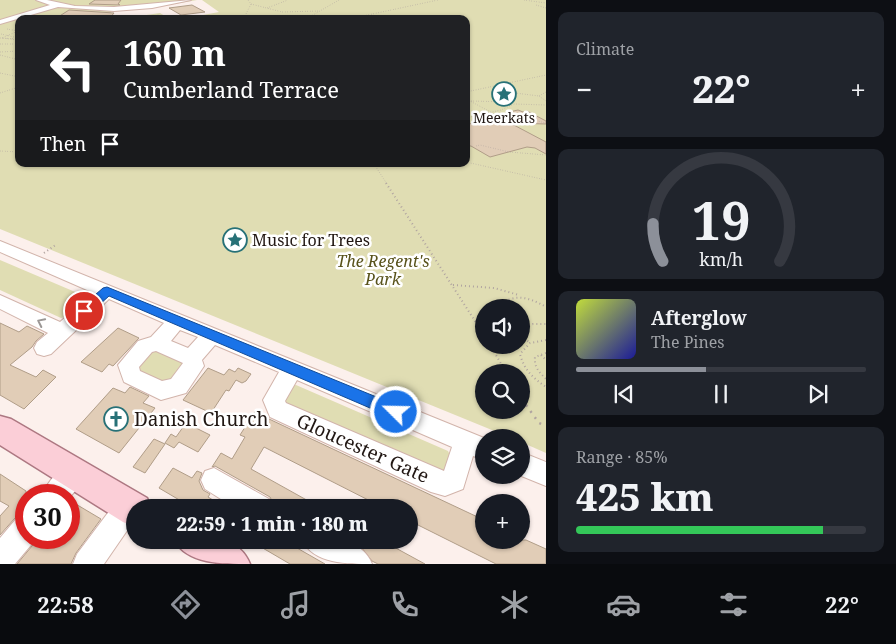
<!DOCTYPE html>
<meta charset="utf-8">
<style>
body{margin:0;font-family:"Noto Serif",serif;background:#20242c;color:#f1f3f6;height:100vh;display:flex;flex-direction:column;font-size:19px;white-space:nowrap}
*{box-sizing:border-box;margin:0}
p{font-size:16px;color:#9ea1a6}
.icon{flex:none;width:28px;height:28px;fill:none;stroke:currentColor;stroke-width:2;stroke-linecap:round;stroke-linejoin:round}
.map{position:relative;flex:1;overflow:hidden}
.sheet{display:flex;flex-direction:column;gap:12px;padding:12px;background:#0d0f14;width:350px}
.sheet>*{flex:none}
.banner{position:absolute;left:15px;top:15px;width:455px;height:152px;border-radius:10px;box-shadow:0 1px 4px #0004;background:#202124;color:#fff;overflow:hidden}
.buttons{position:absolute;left:475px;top:299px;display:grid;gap:10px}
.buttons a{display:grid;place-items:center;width:55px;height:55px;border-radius:50%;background:#171b24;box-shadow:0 1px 4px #0004;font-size:25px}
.speed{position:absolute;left:15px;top:484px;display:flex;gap:10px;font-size:25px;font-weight:700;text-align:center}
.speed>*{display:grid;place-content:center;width:65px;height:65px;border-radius:50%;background:#171b24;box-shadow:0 1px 4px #0004;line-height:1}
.speed .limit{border:8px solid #d22;background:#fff;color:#111}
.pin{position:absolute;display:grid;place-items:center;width:42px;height:42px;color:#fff;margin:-21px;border:2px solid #fff;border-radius:50%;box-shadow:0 1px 5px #0007}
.me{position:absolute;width:55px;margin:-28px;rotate:293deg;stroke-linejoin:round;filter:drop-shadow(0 0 4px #0008)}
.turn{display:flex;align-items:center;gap:18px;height:105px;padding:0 25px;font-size:22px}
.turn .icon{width:65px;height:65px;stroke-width:2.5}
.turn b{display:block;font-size:35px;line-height:42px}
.then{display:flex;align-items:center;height:48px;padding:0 25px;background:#0003;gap:10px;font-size:19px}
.big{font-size:38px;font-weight:800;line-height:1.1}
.sheet .widget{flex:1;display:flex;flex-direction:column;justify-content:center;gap:8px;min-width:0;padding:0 18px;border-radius:10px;background:#20242c}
.sheet .dial{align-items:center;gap:0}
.dial svg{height:130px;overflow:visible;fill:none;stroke:#363941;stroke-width:7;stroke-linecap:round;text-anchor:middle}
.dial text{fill:#f1f3f6;stroke:none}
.song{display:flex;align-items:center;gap:15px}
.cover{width:60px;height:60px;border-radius:8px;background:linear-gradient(135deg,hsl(70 70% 55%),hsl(240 70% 35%))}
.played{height:5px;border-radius:2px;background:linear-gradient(90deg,#8c9099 45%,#363941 45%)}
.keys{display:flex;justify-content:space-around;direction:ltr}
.heat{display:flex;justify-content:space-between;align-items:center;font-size:28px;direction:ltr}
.charge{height:8px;border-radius:4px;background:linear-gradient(90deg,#34c759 85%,#363941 0)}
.trip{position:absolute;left:126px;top:499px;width:292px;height:50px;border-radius:25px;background:#171b24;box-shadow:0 1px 4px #0004;font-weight:800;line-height:50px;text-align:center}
.menu{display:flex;height:80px;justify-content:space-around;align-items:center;background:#090b0e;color:#9ea1a6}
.menu .icon{width:35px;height:35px}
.menu .current{color:#8c9099}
.menu b{font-size:22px;color:#f1f3f6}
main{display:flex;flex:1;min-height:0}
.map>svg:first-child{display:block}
.green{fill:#e0ddb3;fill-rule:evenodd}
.building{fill:#e1cdb7;stroke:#b09d88}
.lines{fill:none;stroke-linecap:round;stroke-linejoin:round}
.minor-casing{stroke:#d2b4ab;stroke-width:2}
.major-casing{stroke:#ad7882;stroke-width:3}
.path-far2{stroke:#b0a4a0;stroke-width:1;stroke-dasharray:0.5 2;stroke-linecap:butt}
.path-far1{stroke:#b0a4a0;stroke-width:2;stroke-dasharray:1 3;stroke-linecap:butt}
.path{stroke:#b0a4a0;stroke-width:2.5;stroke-dasharray:2 5.5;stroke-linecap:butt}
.minor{fill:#fff;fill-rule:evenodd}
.major{fill:#fbced7;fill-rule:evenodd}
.oneway{stroke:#9b9795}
.route{fill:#1a73e8;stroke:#114b97}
.labels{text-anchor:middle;stroke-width:5;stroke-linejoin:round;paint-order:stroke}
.far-poi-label{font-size:14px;fill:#211713;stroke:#fff}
.poi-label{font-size:16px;fill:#211713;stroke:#fff;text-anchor:start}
.park-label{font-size:16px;font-style:italic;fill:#58521b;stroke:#fff}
.near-poi-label{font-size:19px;fill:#211713;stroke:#fff;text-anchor:start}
.near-street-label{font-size:19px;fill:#211713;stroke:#fff}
</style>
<main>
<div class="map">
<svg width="546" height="564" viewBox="0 0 546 564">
<rect width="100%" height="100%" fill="#fcf0ec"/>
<path class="green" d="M0,0H197L157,7L112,10L109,16L133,17L160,13L165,16L146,19H19V164H466V19H182L219,12L202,0H546V453L521,442V438L509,437L0,229ZM484,308H521V345H484ZM484,372H521V410H484Z
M0,260L87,297L65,317L61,318L0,290Z
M156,349L185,362L174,384H165L139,372L136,366L149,351Z
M296,385L448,451L450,455L446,472H440L286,404L283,400L291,386Z"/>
<path class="building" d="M95,0H121L118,4L120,5L89,4Z
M192,5L205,12L181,15L169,8Z
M69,10L114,13L109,19H55Z
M518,110L523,112L527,111L546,121V124L510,123L546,142V154L535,148L527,147L490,157L471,146H466V125L490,118L500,119L505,113Z
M0,323L19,332L27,326L44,334L36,341L32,347L10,365L36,377L43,370L56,377L24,409L0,395Z
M118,328L139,338L113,366L109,364L102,372L81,362Z
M208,368L224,375L229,369L235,372L238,368L251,374L246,381L242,383L236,380L229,391L226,390L211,413L183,400Z
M130,387L149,396L143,403L155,408L119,453L76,429L113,388L125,393Z
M256,410L269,419L484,520V540H526L546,549V564H496L410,521V508H384L264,447L251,469L321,508H280L273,503L270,497L215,466L212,467L221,453L232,459L245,437L240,435Z
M186,423L210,435L198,452L179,442L174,448L165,443L171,434L176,437Z
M154,439L165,444L145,473L133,467Z
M173,468L192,478L197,471L202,473L199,481L203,490L210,494L208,497L226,508H193L159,488Z
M0,474L26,491V514L15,518L0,535V516L9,506L0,501Z
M69,500L101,519L76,553L71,564H17L37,540V538H69L76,525L69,520Z
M249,540H283L325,564H290Z
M344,540H381L425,564H378L372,561L361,547Z"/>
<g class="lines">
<g class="minor-casing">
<path id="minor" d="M36,0H47L75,6L114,7L191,0L152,8L114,11L58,7L0,24V20L50,5Z
M0,241L484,438V460L473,456L463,489L445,496L431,492L270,417L263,400L279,372L215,345L202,360L204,366L186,393L161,400L124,382L118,365L138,341L151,337L164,323L109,299L51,354L44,356L37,354L34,348L37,342L48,333L0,309V295L60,322L94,293L0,252ZM180,330L198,337L188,348L171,341ZM156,351L183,363L171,379L162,381L140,371L139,367L152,352ZM297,380L452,447L444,471L286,403L285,401Z
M521,452L546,462V486L519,475H521Z
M74,461L83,464L86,473L83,482L69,498V495H42C48,481 60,467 74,461Z
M214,468L269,499L273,508H235L205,489L201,480L205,471Z
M128,494L137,498L141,507L135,508V519L104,564H73L77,554L119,498Z
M26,516V538L36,539L15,564H0V538L16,519Z
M302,540C328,540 361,536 372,564C347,564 314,564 302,540Z"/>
</g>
<g class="major-casing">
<path id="major" d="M0,416L11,419L147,498L151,508H135V527L123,522L0,445Z
M174,540C204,540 237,532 250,564C221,564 188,564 174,540Z"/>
</g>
<path class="path-far2" d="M248,0L251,4L282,12L320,11
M524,0L546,3
M536,5L546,8
M267,8L288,0
M133,19L159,15
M241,19L245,16L251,4
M306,19L339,0
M349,19L438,0
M7,29L18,31L2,38L19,40
M1,34L18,38
M0,38L19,39
M0,44H19
M0,52L19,51
M0,55L19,60
M0,73L19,77
M466,92L546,75
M0,93L19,87
M515,93L539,96L546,101
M507,96L508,101
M539,96L546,92
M509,102L470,101L515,125
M525,115L528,120
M503,117C522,109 528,120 546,123
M466,118L501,110L514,104L546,105
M476,146L480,145L509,152L546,155
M0,151L19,152
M466,162L546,180
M374,164L387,184"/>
<path class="path-far1" d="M386,183L484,335
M44,253L57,244
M453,285L494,288L519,295
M495,308C513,293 527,296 546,307
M478,325L484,319
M478,325L484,326
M521,328L533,324H546
M521,336L529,342
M546,340L530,343L520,354C524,370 533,378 546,387
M490,345L506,372
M546,353L535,357C534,367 539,372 546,379
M541,355L546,360
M521,398L527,406"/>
<path class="path" d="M526,405L539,423L546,426"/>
<use href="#minor" class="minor"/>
<use href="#major" class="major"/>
</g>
<defs><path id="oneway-chevron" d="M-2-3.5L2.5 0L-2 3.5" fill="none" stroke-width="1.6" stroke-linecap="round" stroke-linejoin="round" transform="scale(1.25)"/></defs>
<use class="oneway" href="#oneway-chevron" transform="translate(41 322) rotate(-154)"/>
<path class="route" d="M107,287L401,407L403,412L401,417L396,418L391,417L109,296L89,314H80L78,311L80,308L103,288Z"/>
<defs>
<g id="sight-ring" transform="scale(1.25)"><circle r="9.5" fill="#fff" stroke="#277177" stroke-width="1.5"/><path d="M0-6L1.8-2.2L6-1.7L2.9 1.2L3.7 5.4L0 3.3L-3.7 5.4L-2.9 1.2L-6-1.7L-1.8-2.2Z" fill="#277177"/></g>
<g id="church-ring" transform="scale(1.25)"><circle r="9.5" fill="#fff" stroke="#277177" stroke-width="1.5"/><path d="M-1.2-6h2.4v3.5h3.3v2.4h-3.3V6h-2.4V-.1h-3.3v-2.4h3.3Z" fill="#277177"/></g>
</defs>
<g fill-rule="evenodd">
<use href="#sight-ring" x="504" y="94"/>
<use href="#sight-ring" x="235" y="240"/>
<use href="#church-ring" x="116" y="419"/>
</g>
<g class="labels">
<g class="far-poi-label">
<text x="504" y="123">Meerkats</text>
</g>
<g class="poi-label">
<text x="252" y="246">Music for Trees</text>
</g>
<g class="park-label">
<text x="383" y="267">The Regent's<tspan x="383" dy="18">Park</tspan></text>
</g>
<g class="near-poi-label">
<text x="134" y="426">Danish Church</text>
</g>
<g class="near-street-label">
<text transform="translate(363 448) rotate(24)" y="7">Gloucester Gate</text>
</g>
</g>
</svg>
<div class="buttons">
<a><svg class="icon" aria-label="sound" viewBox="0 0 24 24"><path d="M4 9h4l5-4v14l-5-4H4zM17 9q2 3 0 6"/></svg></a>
<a><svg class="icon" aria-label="search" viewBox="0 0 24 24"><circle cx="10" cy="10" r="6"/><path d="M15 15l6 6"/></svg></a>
<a><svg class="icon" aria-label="layers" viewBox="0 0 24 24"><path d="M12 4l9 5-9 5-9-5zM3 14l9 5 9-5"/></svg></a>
<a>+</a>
</div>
<div class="speed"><div class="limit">30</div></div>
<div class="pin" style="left:84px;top:311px;background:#d93025"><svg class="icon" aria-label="arrive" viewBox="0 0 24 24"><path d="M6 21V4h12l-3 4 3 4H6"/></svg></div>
<svg class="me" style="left:396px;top:412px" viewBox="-20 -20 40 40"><circle r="17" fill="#1a73e8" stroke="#fff" stroke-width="3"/><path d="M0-11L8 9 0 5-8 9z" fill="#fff"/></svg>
<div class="trip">22:59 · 1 min · 180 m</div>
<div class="banner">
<div class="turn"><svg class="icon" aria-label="left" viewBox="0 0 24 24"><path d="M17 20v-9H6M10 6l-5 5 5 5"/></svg><div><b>160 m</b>Cumberland Terrace</div></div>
<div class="then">Then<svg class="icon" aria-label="arrive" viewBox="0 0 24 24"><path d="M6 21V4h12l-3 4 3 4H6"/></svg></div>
</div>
</div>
<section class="sheet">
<div class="widget"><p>Climate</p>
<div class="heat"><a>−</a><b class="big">22°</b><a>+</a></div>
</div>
<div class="widget dial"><svg viewBox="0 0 100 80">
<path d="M14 69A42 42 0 1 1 86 69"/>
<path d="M14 69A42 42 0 0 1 8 46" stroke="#8c9099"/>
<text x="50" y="56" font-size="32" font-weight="700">19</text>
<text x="50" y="72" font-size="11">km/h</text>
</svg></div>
<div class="widget">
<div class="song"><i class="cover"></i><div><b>Afterglow</b><p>The Pines</p></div></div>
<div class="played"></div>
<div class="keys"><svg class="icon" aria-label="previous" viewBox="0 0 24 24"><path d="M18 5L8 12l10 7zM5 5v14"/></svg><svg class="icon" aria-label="pause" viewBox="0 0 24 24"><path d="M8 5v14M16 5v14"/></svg><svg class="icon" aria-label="next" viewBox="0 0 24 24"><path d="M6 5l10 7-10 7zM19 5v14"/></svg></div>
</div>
<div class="widget"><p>Range · 85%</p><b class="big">425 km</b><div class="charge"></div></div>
</section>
</main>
<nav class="menu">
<b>22:58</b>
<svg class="icon current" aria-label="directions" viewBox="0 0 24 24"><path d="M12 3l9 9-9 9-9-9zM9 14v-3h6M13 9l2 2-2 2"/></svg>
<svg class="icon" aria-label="music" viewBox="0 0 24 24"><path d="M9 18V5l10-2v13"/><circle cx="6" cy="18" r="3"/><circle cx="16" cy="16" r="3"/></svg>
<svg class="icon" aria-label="phone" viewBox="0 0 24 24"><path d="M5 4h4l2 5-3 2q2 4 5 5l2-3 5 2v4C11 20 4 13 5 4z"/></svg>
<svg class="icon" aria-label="climate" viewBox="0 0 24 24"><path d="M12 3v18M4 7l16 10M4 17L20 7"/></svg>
<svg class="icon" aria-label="car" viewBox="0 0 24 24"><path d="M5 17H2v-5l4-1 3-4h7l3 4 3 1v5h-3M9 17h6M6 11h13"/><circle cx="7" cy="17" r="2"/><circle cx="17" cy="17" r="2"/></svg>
<svg class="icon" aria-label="filters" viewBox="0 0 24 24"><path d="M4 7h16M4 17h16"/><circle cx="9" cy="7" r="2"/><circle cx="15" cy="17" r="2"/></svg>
<b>22°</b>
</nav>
